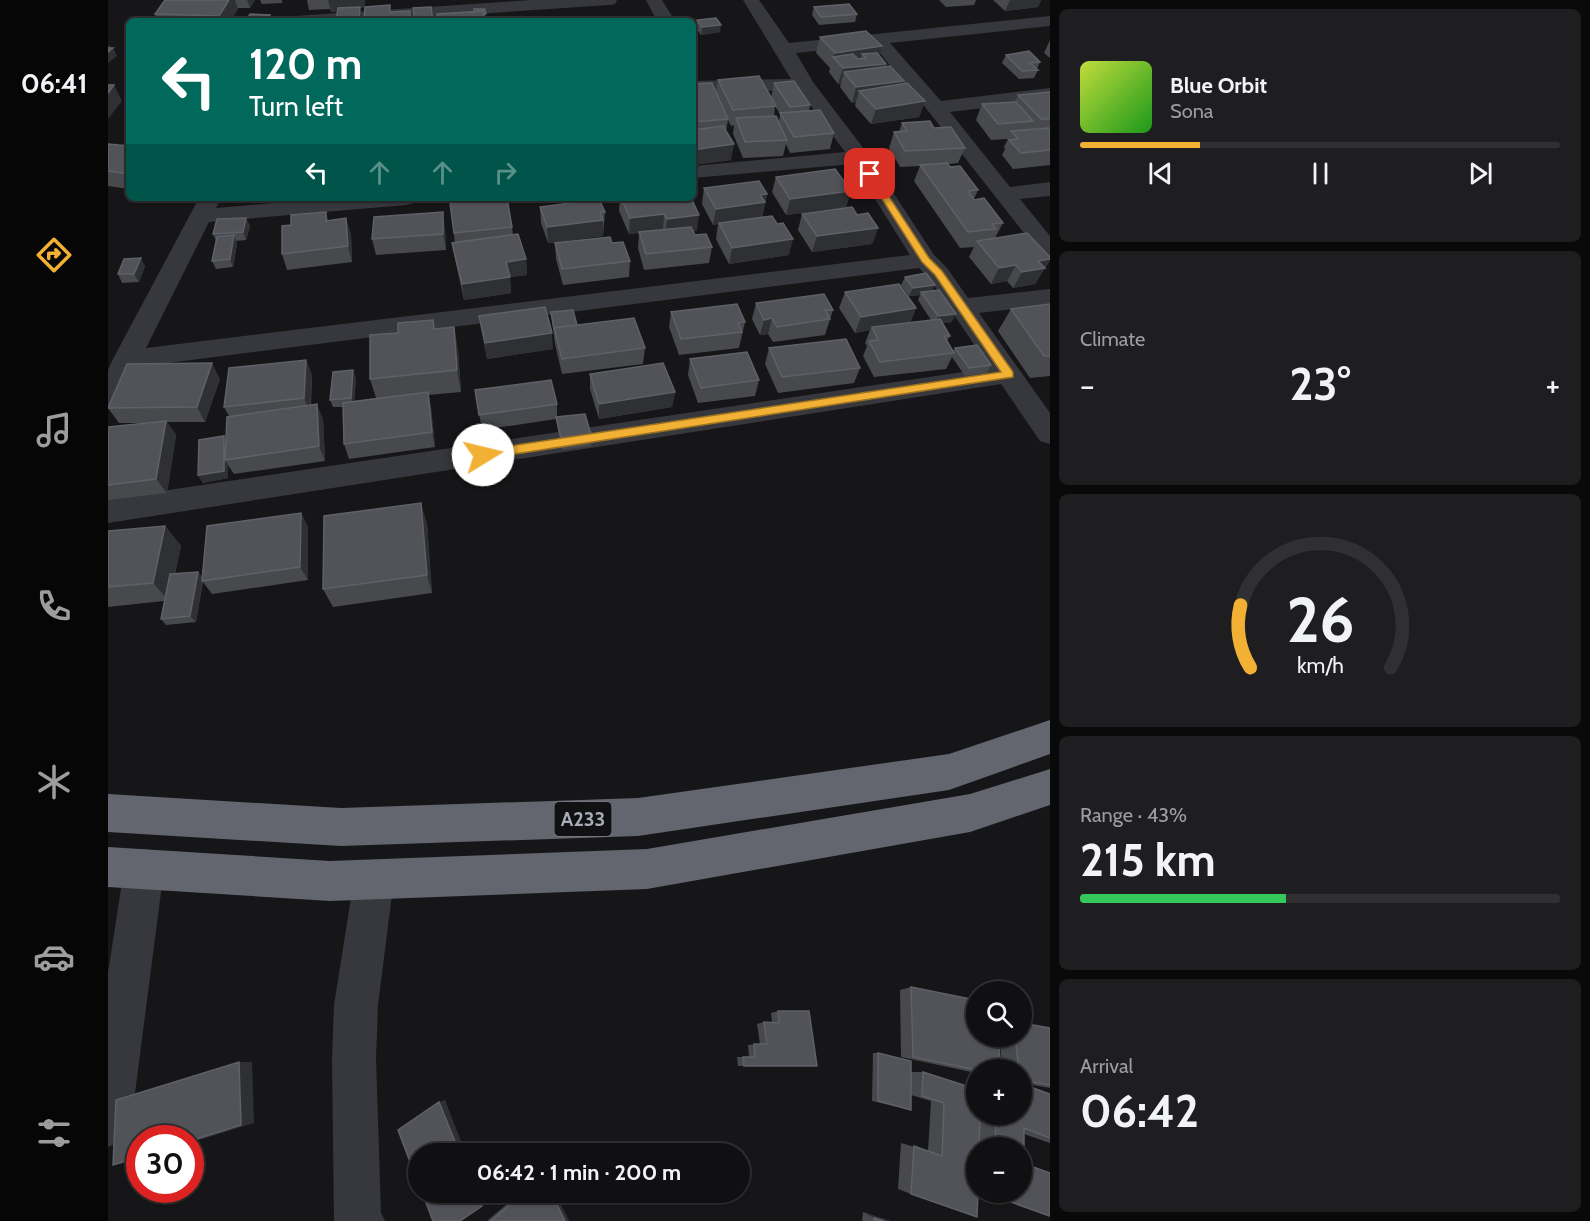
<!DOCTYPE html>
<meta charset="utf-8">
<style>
body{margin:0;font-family:Cabin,sans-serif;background:#1e1e20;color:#f1f3f6;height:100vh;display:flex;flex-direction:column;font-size:22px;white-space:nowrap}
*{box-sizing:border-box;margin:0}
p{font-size:20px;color:#9c9d9f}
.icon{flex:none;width:33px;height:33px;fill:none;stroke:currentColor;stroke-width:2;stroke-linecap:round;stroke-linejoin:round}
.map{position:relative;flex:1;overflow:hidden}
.details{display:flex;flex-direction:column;gap:9px;padding:9px;background:#09090a;width:540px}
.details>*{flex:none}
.top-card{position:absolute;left:18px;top:18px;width:570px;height:183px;border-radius:9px;box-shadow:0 2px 4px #0004,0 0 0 2px #303032;background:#00695c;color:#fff;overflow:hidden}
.buttons{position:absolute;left:858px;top:981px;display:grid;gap:12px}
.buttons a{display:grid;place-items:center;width:66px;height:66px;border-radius:50%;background:#101012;box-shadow:0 2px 4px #0004,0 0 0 2px #303032;font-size:30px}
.speed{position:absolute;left:18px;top:1125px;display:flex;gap:12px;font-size:30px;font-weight:700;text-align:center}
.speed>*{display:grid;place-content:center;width:78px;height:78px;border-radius:50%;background:#101012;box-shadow:0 2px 4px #0004,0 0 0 2px #303032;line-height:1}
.speed .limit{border:9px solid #d22;background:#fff;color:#111}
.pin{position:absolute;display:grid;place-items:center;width:51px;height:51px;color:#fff;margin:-26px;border-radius:12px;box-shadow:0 3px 9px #0006}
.me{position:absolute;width:66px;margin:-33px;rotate:81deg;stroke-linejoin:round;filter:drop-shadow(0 0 4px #0008)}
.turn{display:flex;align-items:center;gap:21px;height:126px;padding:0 24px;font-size:27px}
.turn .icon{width:78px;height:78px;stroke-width:2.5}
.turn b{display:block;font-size:42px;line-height:51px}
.lanes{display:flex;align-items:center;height:57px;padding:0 24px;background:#0003;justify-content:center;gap:30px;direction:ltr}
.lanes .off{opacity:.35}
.big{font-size:45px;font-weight:700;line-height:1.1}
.details .widget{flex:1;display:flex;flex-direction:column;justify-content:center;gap:9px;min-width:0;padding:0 21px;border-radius:9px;background:#1e1e20}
.details .dial{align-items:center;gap:0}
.dial svg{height:156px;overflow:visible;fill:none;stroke:#303032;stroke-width:7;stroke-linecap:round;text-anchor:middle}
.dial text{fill:#f1f3f6;stroke:none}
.song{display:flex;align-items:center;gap:18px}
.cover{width:72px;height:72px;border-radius:9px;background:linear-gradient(135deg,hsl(70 70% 55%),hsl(120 70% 35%))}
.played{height:6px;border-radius:3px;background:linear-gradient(90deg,#f2b134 25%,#303032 25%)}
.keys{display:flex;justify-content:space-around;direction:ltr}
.heat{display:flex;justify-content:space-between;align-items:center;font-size:33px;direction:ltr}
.charge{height:9px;border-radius:4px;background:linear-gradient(90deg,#34c759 43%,#303032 0)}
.trip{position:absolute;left:300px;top:1143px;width:342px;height:60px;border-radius:30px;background:#101012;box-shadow:0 2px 4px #0004,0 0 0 2px #303032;font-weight:700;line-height:60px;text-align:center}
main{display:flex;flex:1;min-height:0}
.tab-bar{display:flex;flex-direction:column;width:108px;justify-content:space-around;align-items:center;background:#060607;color:#9c9d9f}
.tab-bar .icon{width:42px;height:42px}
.tab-bar .selected{color:#f2b134}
.tab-bar b{font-size:27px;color:#f1f3f6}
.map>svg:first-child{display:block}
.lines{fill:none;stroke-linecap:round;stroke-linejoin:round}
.minor{fill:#37383d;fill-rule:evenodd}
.highway{fill:#63666e;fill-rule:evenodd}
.wall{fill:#47494d;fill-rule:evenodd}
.shaded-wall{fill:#2f3033}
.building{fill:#525359;stroke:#5f6168;stroke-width:1.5}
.route{fill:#f2b134;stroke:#9d7322;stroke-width:1.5}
.labels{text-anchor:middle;stroke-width:4.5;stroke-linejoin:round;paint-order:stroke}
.shield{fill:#111113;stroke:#7b7e86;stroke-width:1.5}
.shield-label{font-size:20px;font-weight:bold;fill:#a8adb8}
</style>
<main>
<nav class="tab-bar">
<b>06:41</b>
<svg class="icon selected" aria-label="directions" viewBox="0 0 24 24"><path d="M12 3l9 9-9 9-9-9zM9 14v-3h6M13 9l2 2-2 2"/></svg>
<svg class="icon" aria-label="music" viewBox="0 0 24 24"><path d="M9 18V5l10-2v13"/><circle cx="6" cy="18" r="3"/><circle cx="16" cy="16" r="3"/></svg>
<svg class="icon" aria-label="phone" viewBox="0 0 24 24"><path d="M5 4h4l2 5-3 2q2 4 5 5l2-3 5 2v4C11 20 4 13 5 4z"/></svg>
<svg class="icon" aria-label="climate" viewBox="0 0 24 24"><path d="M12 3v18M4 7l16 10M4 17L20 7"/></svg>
<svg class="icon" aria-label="car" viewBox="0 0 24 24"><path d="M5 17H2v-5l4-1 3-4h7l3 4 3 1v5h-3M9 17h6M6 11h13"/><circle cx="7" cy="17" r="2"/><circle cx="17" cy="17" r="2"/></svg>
<svg class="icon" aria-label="filters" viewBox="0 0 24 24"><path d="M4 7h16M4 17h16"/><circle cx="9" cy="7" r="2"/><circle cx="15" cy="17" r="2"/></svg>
</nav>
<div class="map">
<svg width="942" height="1221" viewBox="0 0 942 1221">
<rect width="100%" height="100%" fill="#161618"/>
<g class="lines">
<path class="minor" d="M424,0H509L507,4L501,5L265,21H178L181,17L187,16Z
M538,0H554L567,21H549Z
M635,0H651L681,43L942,16V26L782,43L833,101L942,88V100L842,112L902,187L942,182V196L912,199L942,236V258L934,256L821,112L765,45L688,53L705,82L762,157L826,255L839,268L860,298L942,289V305L871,313L942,413V444L932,441L893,384L0,523V499L882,368L821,278L811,268L28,367L10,403L0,406V370L5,359L91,198H113L108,208L222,198H309L306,203L298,205L101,222L38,348L802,255L745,164L585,178V166L737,152L691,90L585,93V81L683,79Z
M36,849L50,855L56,869L23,1124L16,1140L0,1147V973L16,869L22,855Z
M266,859L280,865L286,879L270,1005L268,1059L273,1213L277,1221H226L224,1059L226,1005L246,879L252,865Z"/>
<path class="highway" d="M942,720V754L841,790L530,836L233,846L0,832V794L233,808L530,798L841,754Z
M942,769V805L862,832L539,889L222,901L0,887V847L222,861L539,849L862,794Z"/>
</g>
<path class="wall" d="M57,0H147L142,8H129L130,9L122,21H49L47,14Z
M152,0H174V3L154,4Z
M199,0H257V7L284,12L302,11L303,21H256L257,7L223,12L222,9L201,10Z
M831,0H868L866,5L838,7Z
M885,0H933L930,7L897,11Z
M706,7L749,14L747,22L711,25L704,15Z
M589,20L612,32L593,35L588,28Z
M712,37L771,56L778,64L777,67L795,84L817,101L811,117L763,124L747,106L748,102L744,103L732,87L733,84H730L721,72L722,68L708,53Z
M942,40V58L936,53Z
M898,55L932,62L929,69L930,70L926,78L911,79L894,63Z
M610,80L663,98L666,83L702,105L701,111L726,133L722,149L682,153L678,144L675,156L635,158L625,134L626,125L623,126L620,120L618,131L623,160L585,165V84L608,92ZM667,106L672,114L671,122L666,116Z
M942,92V165L905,169L894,155L897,149L896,147L900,139L883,140L868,120L874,104L907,102L910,95Z
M794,123L826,128L857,148L850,163L840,164L842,167L870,190L866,199L895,223L887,238L942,257V260L927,284L905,288L899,281L883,284L861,257L866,247L852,248L806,181L812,166L792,167L781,148L786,132H791Z
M0,144L21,146V189L0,186Z
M668,177L743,191L738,207L678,215L664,192Z
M596,188L659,194L654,217L681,255L621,264L608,239L610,224L605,225L594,204Z
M512,198H583L589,231H585L587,235L604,247L601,263L536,270L530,248L531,233L521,234L511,211Z
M342,203L404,227L405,235L418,259L419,275L402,277L403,293L356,300L347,259L344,243H347Z
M432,207L497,212L495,236L440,243L433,223Z
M218,212L220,221L243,234L244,262L179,270L174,254Z
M694,214L749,215L770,228L764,244L704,252L690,230Z
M138,218L142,226L138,240L128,241L129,244L125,267L108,269L104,261L108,241L105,234Z
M337,228L338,250L268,255L264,239Z
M447,243H504L522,261L521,277L455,285L448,259Z
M37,266L31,282L14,283L10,274Z
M797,277L824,291L844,322L835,323L842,336L839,341L845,351L847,348L883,365L879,373L857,376L844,357L838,369L766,377L755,356L759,346L757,343L762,330L747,333L731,308L737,292L808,308L802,323L823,320L810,300L812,295L801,296L793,285Z
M648,303L725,310L717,335L665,342L660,334L652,335L644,319Z
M942,304V376L922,378L890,331L903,309Z
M443,312L469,325L537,348L535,364L454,374L447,344Z
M563,312L637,322L631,348L571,355L561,327Z
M371,316L445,349L379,359L374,332Z
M325,320L327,329L346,327L350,350L353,392L320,395L323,407L327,447L241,459L236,444L235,407H225L222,400L248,378L246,401L268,398L262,379L290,333Z
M661,348L752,368L746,383L670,393L657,364Z
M582,359L651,380L647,396L590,403L580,375Z
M198,360L204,375L203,405L215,419L217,461L126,474L120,465V478L95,483L90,475L118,440L121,416L116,407Z
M482,374L567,392L564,407L491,419L482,389Z
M112,379L97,422H59L68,435L59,493L0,500V427L38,423H11L0,408Z
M367,390L449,404V417L484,438L483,446L454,450L449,425L448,419L374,430Z
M193,513L200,527V580L104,594L95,582L88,622L58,625L53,619L56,601L0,607V531L57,526L73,546L67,574L90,572L94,577Z
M319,523L324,593L225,607L215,589Z
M803,987L868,1070V1073L793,1057L792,990Z
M670,1011L709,1066H630L629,1057H641L640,1045L652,1044L649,1024L656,1022H664L663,1013Z
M942,1028V1088L914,1083V1070H895L891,1036H914Z
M765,1053H770L803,1072H815L867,1088V1076H868V1114H914L942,1094V1143L916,1134L914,1148H880L871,1144L803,1194L790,1189L793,1143L820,1151L823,1101L803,1095V1110L764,1101Z
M942,1173V1217L874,1192H914Z
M413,1192H446L461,1221H379Z
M755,1212L782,1221H754Z"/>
<path class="shaded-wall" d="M121,0H127L130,9L122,21H112L111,16Z
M139,0H147L142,8Z
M220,0H257V7L252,8L255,21H251L252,8L223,12Z
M902,0H933L930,7L897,11Z
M162,15L163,21H158Z
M613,25L612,32L593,35L594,27Z
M2,45L4,50L5,48L9,56L0,63V46Z
M774,46L770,61L758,58L754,54L752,64L725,57L727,53Z
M778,64L773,79L736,72L733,84H730L735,68Z
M796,81L791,97L751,91L748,102L744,103L748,87Z
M6,85L14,101L0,119V93Z
M817,101L811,117L763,124L768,109Z
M626,144L623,160L585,165V150Z
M743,191L738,207L678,215L682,199Z
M659,194L653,218L611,223L610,224L605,225L608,209L652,195Z
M335,212L337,228L338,250L335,234Z
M556,214L555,230L521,234L522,218Z
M591,215L589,231L557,235L559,219Z
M138,218L142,226L138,240L135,232Z
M238,218L243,234L244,262L240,246Z
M495,220V236L440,243L439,227Z
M770,228L764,244L704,252L709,236Z
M126,235L129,244L125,267L122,259Z
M685,239L681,255L621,264L624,248Z
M33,258L37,266L31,282L26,274Z
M418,259L419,275L402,277L403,293L356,300L354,284L398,262Z
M942,259L927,284L905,288L914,272L930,261Z
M908,265L899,281L883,284L891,268Z
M827,285L823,293L813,292L812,295L801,296L805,288Z
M808,308L801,324L764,327L762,330L747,333L753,317Z
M848,314L844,322L826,324L830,316Z
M664,318L660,334L652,335L656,320Z
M346,327L350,350L353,392L349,370Z
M444,333L445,349L379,359L377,343Z
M198,360L204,375L202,413L196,398Z
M104,363L112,379L97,422L89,407Z
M245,370L248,378L246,406L243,398Z
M320,392L323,407L327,447L324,432Z
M567,392L564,407L491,419V404Z
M209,404L215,419L217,461L211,446Z
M58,421L68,435L59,493L48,479Z
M116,436L120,444L117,460L120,465V478L95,483L90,475Z
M313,503L319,523L324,593L319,575Z
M193,513L200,527V580L192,567Z
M57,526L73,546L61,601L45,583Z
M90,572L95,579L88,622L82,616Z
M131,1062H144L146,1123L82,1143V1141Z
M337,1100L358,1154H352L331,1102Z
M32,1157V1159L5,1165Z
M368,1192H374L378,1200L374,1206Z
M443,1192H446L461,1221H457Z
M755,1212L782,1221H776L766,1218Z"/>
<path class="building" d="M57,0H121L111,16L47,14Z
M741,4L749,14L713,17L706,7Z
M282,5V12L302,11V21H256L257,7Z
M252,7L251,21H228L230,8Z
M323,7L325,21H307L305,8Z
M366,9H377L378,14H375V11L367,12Z
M375,11L377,21H330L329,14Z
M142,14L162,15L158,21H138Z
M608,18L613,25L594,27L589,20Z
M758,31L774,46L727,53L712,37Z
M0,48H5L0,52Z
M921,51L932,62L922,63L930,70L914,71L898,55Z
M769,53L778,64L735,68L725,57L745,54L750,59L758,58L754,54Z
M782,66L796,81L748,87L736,72Z
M651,76L668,106L625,110L610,80Z
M686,81L702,105L682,107L666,83Z
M604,83L620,119L585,122V84Z
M799,83L817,101L768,109L751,91Z
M0,85H6L0,93Z
M942,92V119H933L910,95Z
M908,102L925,121L890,124L874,104Z
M712,110L726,133L686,137L672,113Z
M668,116L679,140L637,142L628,118Z
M822,121L826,128L843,127L857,148L797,151L786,132L799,131L794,123Z
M615,126L626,144L585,150V130Z
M942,128V150L913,153L901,140L910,139L903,131Z
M0,144L21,146V174L0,171Z
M839,163L842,167L852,166L870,190L860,191L866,200L876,198L895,223L884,224L888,229L860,232L812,165Z
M727,169L743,191L682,199L668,177Z
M651,181L659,194L652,195L657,202L608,209L596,188Z
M399,198L404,227L346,233L342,203Z
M513,198H583L591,215L559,219L556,214L522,218Z
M491,199L497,212H492L495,220L439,227L432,207Z
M744,207L749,215L760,213L770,228L709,236L694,214Z
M218,212V221L238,218L240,246L174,254V226L183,225V215Z
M335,212V234L264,239L266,217Z
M664,216L669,224L675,223L685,239L624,248L611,223Z
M138,218L135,232L105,234L109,219Z
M583,227L587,235L598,234L604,247L538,254L531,232Z
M919,233L942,257V259L930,261L937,268L914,272L908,265L891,268L869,241Z
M410,234L418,259L398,262L402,277L354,284L344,243Z
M126,235L122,259L104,261L109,237Z
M502,237L504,243L515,242L522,261L454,269L447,243Z
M33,258L26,274H10L16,259Z
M818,273L827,285L805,288L797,277Z
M791,284L808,308L753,317L737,292Z
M831,290L848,314L830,316L813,292Z
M716,294L725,310H717L722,319L669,327L664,318L656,320L648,303Z
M629,304L637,322L630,323L634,332L573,339L563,312Z
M942,304V356H936L903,309Z
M437,307L444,333L377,343L371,316Z
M465,310L469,325L446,328V330L443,312Z
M526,318L537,348L454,359L446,328Z
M832,319L842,336H836L846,353L772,362L761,341L770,340L764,327Z
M325,320L326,329L346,327L349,370L262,379V335L290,333V323Z
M738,339L752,368L674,377L661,348Z
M869,345L883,365L861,368L847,348Z
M639,352L651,380L593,388L582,359Z
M198,360L196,398L116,407L121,368Z
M104,363L89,407L0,408L19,364Z
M555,363L567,392L491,404L482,374Z
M245,370L243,398L222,400L225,372Z
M443,380L449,404L371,415L367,390Z
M320,392L324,432L236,444L235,403Z
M209,404L211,446L117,460L119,417Z
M477,414L484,438L454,442L448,417Z
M58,421L48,479L0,485V427Z
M116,436V471L90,475L91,440Z
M313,503L319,575L215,589L216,516Z
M193,513L192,567L94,581L99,526Z
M57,526L45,583L0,587V531Z
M90,572L82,616L53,619L62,574Z
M803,987L868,1000V1036H890L893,1070H868L805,1057Z
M670,1011H701L709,1066H636L635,1057H647L646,1044H659L656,1022L671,1023Z
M914,1023L942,1028V1085L914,1080V1070H911L907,1036H914Z
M770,1053L803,1061V1110L770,1101Z
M131,1062L133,1125L82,1141V1138H32V1157L5,1165L8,1100Z
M815,1072L868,1089V1114H872L871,1148H868V1192H870L869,1217L803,1194L806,1146L834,1156L836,1103L814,1096Z
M914,1084L942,1094V1138L916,1128V1157L914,1156V1148H890L887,1146L888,1114H914Z
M331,1102L352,1154H310V1183L290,1130Z
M914,1163L942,1173V1216L886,1196V1192H914Z
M314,1192H368L374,1206L352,1221H325Z
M417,1192H443L457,1221H383Z
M766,1218L776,1221H766Z"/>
<path class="route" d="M759,172H765L821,258L834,271L905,372V377L375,459L371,458L369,455L375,450L893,372L827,275L814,262L758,174Z"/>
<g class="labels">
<rect class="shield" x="446.5" y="802" width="57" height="34" rx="4.5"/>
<g class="shield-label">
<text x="475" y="826">A233</text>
</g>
</g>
</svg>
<div class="buttons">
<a><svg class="icon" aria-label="search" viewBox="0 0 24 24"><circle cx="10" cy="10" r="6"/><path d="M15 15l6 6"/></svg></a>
<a>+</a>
<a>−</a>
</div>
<div class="speed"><div class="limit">30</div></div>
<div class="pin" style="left:762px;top:174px;background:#d93025"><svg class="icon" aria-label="arrive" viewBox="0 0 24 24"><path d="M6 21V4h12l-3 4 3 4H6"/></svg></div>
<svg class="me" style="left:375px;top:455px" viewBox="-20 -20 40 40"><circle r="19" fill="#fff"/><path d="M0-13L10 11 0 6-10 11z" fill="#f2b134"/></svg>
<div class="trip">06:42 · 1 min · 200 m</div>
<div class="top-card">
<div class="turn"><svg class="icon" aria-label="left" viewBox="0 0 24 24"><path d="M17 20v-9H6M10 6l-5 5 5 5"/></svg><div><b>120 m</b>Turn left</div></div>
<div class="lanes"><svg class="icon" aria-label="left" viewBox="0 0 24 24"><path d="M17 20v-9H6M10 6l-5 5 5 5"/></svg><svg class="icon off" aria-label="ahead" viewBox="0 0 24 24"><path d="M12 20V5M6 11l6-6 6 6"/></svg><svg class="icon off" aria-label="ahead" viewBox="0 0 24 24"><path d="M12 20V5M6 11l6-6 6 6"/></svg><svg class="icon off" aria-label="right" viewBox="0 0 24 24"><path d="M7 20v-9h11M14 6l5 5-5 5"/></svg></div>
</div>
</div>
<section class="details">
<div class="widget">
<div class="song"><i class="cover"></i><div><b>Blue Orbit</b><p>Sona</p></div></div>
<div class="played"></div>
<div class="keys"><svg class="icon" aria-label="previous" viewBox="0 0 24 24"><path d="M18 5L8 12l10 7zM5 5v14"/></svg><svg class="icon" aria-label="pause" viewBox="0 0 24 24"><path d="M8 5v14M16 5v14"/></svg><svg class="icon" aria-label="next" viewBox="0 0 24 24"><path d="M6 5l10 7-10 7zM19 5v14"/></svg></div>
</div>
<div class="widget"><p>Climate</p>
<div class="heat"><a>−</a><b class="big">23°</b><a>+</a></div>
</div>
<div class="widget dial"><svg viewBox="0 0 100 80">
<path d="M14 69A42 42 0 1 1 86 69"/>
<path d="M14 69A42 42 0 0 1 9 37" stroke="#f2b134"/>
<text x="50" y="56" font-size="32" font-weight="700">26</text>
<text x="50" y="72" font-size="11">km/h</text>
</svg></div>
<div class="widget"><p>Range · 43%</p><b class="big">215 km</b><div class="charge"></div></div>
<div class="widget"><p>Arrival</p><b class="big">06:42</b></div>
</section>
</main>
